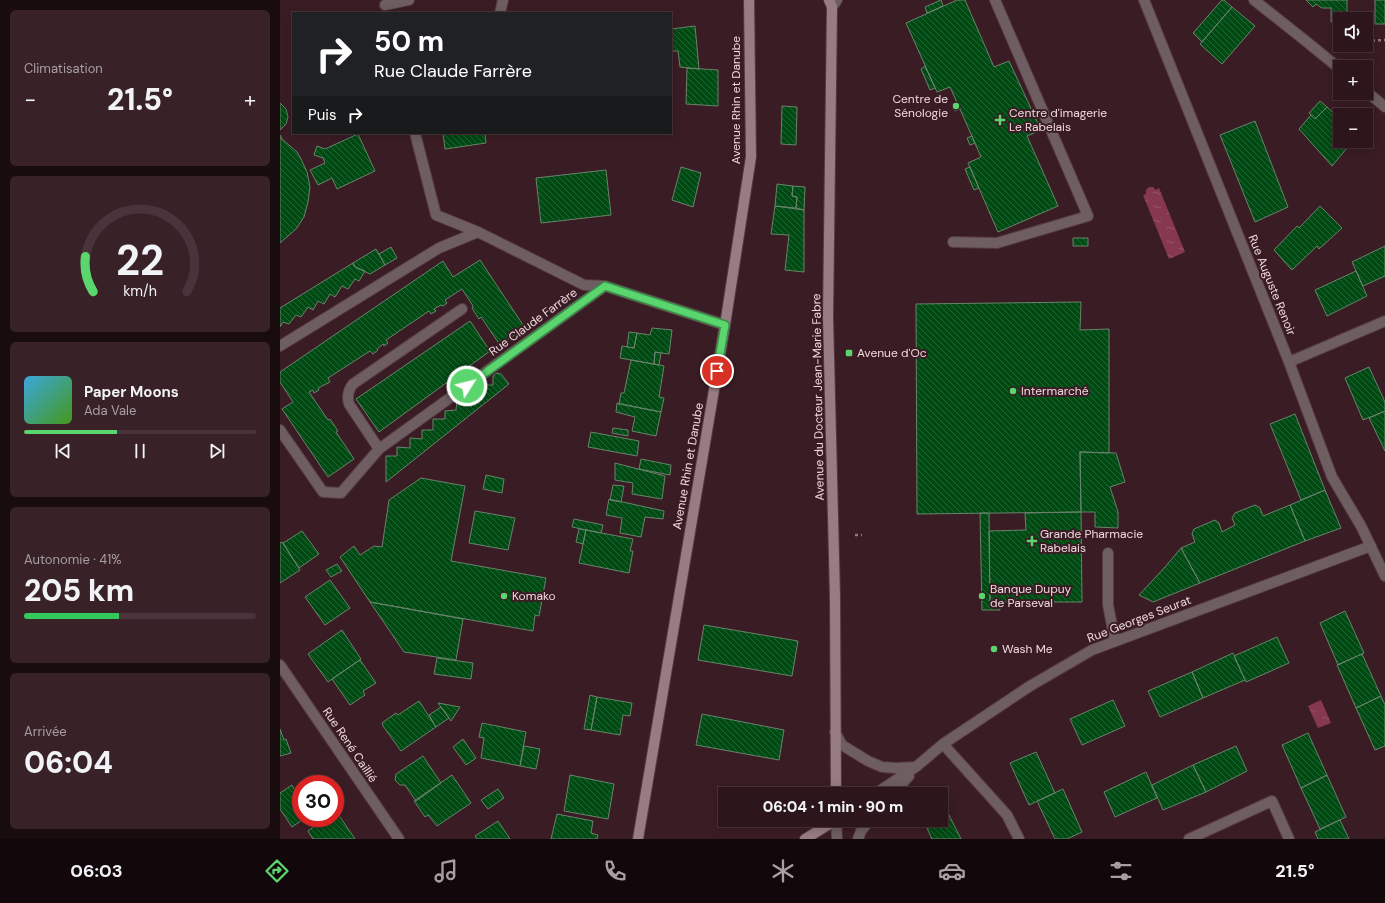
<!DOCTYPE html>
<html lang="fr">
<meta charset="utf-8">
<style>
body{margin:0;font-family:"DM Sans",sans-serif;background:#382228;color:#f1f3f6;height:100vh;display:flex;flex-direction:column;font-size:15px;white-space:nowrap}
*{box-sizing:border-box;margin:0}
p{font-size:13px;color:#a69fa3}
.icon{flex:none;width:22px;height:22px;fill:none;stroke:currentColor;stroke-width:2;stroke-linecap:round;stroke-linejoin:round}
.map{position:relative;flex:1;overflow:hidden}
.panel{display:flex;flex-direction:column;gap:10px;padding:10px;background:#180c0f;width:280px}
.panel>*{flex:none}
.guide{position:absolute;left:12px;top:12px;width:380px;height:122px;border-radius:0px;box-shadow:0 2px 10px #0003,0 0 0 1px #48343a;background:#202124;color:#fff;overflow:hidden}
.buttons{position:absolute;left:1053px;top:12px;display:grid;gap:8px}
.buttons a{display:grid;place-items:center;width:40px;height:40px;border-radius:0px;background:#2c151b;box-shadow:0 2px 10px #0003,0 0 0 1px #48343a;font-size:20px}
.speed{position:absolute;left:12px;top:775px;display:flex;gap:8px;font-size:20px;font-weight:700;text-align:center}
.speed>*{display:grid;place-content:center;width:52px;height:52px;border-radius:50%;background:#2c151b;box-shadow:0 2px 10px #0003,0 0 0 1px #48343a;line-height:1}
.speed .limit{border:6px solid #d22;background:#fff;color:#111}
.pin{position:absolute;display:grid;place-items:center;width:34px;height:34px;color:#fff;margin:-17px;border:2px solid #fff;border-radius:50%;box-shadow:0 1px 4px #0007}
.me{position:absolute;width:44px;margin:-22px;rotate:54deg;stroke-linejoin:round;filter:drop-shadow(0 0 3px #0008)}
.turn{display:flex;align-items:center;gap:14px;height:84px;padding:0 16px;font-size:18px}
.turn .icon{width:52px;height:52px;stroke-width:2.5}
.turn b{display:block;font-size:28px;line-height:34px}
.then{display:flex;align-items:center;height:38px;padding:0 16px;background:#0003;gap:8px;font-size:15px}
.big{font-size:30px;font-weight:800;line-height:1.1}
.panel .widget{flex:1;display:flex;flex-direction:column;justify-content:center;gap:6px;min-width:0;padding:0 14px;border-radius:6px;background:#382228}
.panel .dial{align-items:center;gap:0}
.dial svg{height:104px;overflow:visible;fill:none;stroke:#48343a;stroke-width:7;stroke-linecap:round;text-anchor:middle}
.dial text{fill:#f1f3f6;stroke:none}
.song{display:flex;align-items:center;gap:12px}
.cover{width:48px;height:48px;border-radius:6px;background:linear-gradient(135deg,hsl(200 70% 55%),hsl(100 70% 35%))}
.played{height:4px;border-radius:2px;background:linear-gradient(90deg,#5bd56e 40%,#48343a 40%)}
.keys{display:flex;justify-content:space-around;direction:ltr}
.heat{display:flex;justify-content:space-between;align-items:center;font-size:22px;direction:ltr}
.charge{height:6px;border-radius:3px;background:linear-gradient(90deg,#34c759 41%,#48343a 0)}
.trip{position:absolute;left:438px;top:787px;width:230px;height:40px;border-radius:0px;background:#2c151b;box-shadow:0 2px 10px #0003,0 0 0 1px #48343a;font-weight:800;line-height:40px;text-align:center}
.tabs{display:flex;height:64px;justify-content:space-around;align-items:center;background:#12080b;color:#a69fa3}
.tabs .icon{width:28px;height:28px}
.tabs .active{color:#5bd56e}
.tabs b{font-size:18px;color:#f1f3f6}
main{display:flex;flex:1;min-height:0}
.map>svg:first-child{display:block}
.water{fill:url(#water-ripples)}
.building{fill:url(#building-back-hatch);stroke:#69836b}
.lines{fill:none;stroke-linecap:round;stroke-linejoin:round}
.service-casing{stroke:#573a42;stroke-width:12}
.minor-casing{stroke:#573a42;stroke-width:12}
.tertiary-casing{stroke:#573a42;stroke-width:12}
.secondary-casing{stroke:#573a42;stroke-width:12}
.path{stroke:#92787e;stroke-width:2.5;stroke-dasharray:3 3;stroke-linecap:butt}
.service{stroke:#6e5e62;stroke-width:10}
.minor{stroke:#6e5e62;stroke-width:10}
.tertiary{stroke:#6e5e62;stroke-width:10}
.secondary{stroke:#977d83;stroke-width:10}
.route-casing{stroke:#3b8a48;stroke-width:10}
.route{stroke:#5bd56e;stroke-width:7}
.poi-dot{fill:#5bd56e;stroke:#3a1c24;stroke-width:1.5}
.labels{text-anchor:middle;stroke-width:4;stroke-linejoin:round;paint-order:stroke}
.poi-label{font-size:12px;fill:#efdade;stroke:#3a1c24;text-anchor:start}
.street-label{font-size:12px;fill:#efdade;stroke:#3a1c24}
</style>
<main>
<section class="panel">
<div class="widget"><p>Climatisation</p>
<div class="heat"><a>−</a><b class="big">21.5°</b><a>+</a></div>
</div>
<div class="widget dial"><svg viewBox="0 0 100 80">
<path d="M14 69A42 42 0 1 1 86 69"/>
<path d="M14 69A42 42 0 0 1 8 42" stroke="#5bd56e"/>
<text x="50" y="56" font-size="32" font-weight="700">22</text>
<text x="50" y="72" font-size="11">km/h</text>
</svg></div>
<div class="widget">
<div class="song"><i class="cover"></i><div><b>Paper Moons</b><p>Ada Vale</p></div></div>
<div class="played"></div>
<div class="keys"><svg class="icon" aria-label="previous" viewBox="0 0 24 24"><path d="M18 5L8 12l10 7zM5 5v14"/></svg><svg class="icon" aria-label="pause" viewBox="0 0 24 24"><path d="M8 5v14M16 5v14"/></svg><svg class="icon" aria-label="next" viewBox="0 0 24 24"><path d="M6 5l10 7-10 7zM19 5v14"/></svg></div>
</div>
<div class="widget"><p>Autonomie · 41%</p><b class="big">205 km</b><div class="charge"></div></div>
<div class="widget"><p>Arrivée</p><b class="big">06:04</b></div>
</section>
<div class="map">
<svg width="1105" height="839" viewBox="0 0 1105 839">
<defs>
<pattern id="water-ripples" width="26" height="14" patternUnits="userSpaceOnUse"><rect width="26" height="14" fill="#863850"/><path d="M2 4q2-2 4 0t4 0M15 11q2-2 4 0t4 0" fill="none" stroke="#975469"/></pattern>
<pattern id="building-back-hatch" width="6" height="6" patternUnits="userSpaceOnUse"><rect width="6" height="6" fill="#004a13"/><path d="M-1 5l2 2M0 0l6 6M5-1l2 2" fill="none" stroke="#266435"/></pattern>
</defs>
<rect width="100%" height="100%" fill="#3a1c24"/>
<path class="water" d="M869,187H873L876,190L879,188L905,252L889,259L863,195L866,194V190Z
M1041,700L1051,723L1038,728L1028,706Z"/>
<path class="building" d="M661,0L663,6L647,13L645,7Z
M677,0H685L714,67L729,61L761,130L747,136L778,206L718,232L688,163L701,157L680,109L670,87L657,92L626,23Z
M942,0H944L952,7L922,42L913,33Z
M1026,0H1067V19H1060V21L1051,22V8H1042L1036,4L1033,7Z
M1095,0H1105V24H1095Z
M952,7L975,26L942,64L920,44Z
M415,26L419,69L400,67L398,51H391V29Z
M645,66L655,88L650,90L641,69Z
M407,68L438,70V106L406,104Z
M1040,101L1047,107L1035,119L1029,113Z
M677,102L680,109L675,111L672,104Z
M0,103L6,109L8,117L6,124L0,130Z
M502,106L517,107L516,145L501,144Z
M1047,107L1060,119V141H1073L1052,166L1019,129L1031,115L1035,119Z
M975,121L1008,207L975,222L940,135Z
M163,133H205L206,143L165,149Z
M78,134L95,171L57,189L52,178L38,185L30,170L45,163L43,158L34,155L37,146L45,149Z
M0,135L2,139L17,152L21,159L27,172L30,187L28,202L24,217L16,229L0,243Z
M692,136L695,143L690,145L687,138Z
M401,167L421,173L413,207L392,200Z
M690,167L699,188L694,190L685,169Z
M326,170L331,215L261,223L256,178Z
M497,184L513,186L512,196L517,197L516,208L495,206Z
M513,186L525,187L524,210L516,208L517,197L512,196Z
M495,206L524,210V272L505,270L509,235L491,234Z
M1040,206L1062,228L1039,249L1037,246L1012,270L994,250L1017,226L1019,228Z
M793,238H808V246H793Z
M1105,246V276L1083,286L1072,262Z
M111,247L117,258L105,265L99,254Z
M96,249L105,265L90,274L75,267L73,263Z
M200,260L245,328L220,345L201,317L199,319L192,308L193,306L182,289L165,300L167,303L163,306L161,305L154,309L156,311L151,314L149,311L106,340L108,343L104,346L103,344L97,349L98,350L93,354L90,351L48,378L50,382L38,388L39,390L34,393L33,390L29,392L48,420L50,419L58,431L56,432L74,459L48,477L2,409L13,402L0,382V372L163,261L173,277Z
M73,263L75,267L85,271L79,281L75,279L68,289L62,286L55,297L50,294L44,304L38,301L33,310L28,307L21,317L16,315L9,324L3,322L0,327V308Z
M1076,271L1087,296L1047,316L1035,290Z
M801,302L800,330L829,329V453L800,452L801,512L637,514L636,304Z
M190,321L210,351L99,432L76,399Z
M372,328L392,330L389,354L375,352L374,364L340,358L342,346L354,348L357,333L370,335Z
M349,332L357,333L354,348L347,347Z
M375,352L381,353L379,365L374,364Z
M351,360L384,366L379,397L384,398L381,412L339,404L341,393H344Z
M1089,367L1105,402V411L1083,420L1065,378Z
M217,373L221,374L229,384L106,482V456H117V447L130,448V438L142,439V430H153V419H165V411L176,410L177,401L188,402V394L199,393L200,385H213V376Z
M337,403L381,412L376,436L352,431L355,417L336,412Z
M1105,411V451L1089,418Z
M1015,414L1045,490L1021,500L990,424Z
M333,428L348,430V436L332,433Z
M311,432L359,441L357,456L308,447Z
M800,452L836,453L845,482L830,487L838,512V528L815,527V512H801Z
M361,459L391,465L390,475L359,469Z
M335,463L385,476L382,499L352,494L353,483L335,480Z
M206,475L224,479L222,493L203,489Z
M141,478L185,486L171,561L266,578L259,616L255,615L253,631L90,602L60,557L74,546L80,555L94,546L102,547L109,500Z
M333,485L344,486L341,502L330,500Z
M1045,490L1061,528L1025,541L1010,505Z
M329,499L384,511L383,519L365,517L361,537L340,533L342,518L326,515Z
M975,505L980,508L983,516L1010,505L1025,541L920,583L901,548L915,542L912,534L914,529L935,520L939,523L942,532L955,525L952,518L955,513Z
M195,511L235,518L228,550L189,543Z
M801,512L802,602H710L709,531L746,530L745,513Z
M700,513H709L710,602H720V610H702Z
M294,519L323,525L321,533L292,527Z
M299,529L306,530L303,544L296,542Z
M306,530L353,539L350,551H353L349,573L299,563Z
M22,531L39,554L19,568L3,543Z
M2,542L20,570L0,583V543Z
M901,548L920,583L873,602L859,595L886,566Z
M57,564L62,571L51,577L46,570Z
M50,580L70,608L45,625L25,597Z
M90,602L183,619L176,660L124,652Z
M1065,611L1084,653L1058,665L1040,623Z
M424,625L518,641L512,676L418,660Z
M62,630L81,659L48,682L28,654Z
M997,637L1009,663L966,682L954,656Z
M953,653L965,680L923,698L912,672Z
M1082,654L1101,696L1076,708L1057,665Z
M157,658L193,663L191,679L154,674Z
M80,660L96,683L83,691L85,695L70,705L52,679Z
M912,672L923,698L880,717L868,691Z
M310,695L317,697L311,730L304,729Z
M1101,696L1105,705V746L1095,750L1076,708Z
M317,697L352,703L350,716L343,715L340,735L311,730Z
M833,700L845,726L802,745L790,719Z
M139,701L156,727L121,751L103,726L102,723L116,713L118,715Z
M158,703L180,707L171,721Z
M161,707L169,718L156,727L149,715Z
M422,714L504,730L499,760L416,745Z
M202,723L246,732L240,766L201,758L204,738L199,737Z
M0,729L4,740L6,739L11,753L0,756Z
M1028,733L1047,775L1021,788L1002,745Z
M183,739L196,758L186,765L173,747Z
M244,746L260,749L256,769L240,766Z
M956,746L967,771L926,792L913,765Z
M756,752L775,793L749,805L730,763Z
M143,756L161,783L136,801L125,785H120L115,780L116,774Z
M913,765L926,792L883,810L872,785Z
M866,772L877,798L835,817L824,792Z
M172,775L191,803L157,826L148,815L145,817L134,801Z
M290,775L334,784L328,819L284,811Z
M1047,775L1066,817L1040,829L1021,788Z
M33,776L38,784H21Z
M21,784V818H25L12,827L0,809V793L12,785L14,789Z
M218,789L224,798L208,809L201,800Z
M783,789L802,832L787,839H775L757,801Z
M663,802L669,815L661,818V803Z
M56,811L75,839H33L28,831L46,818H55Z
M277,814L313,821L311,833L318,835L317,839H271Z
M669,815L681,839H652L646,826L657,820H661V818Z
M1060,820L1069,839H1038L1035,832Z
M218,821L230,839H197L195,836Z"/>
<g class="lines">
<g class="service-casing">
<path id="service" d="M673,242L717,243L808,216L715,0
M828,553V605L835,641"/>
</g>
<g class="minor-casing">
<path id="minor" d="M864,0L1009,362L1052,477L1081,526L1105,576
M974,0L1027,42L1060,69
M105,5L129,0
M552,7L557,0
M220,13L223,0
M1086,91L1105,107
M135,133L156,215L198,232L304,285L325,286L445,325
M0,346L159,248L198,232
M1009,362L1105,321
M0,430L43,492L61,493L99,449L325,286
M99,449L69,404C67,397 68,390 73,384L182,309
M0,665L119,839
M555,732L562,745L588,761L602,767L616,768L635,767
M663,744L727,815L739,839
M595,794L637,766L663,744L750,686L812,650L1091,546
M613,794L629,776
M578,839L581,831L590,820
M909,839L992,801L1009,839"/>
</g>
<g class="tertiary-casing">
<path id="tertiary" d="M556,820L557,839"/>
</g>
<g class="secondary-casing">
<path id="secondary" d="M549,0L552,7L548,317L555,597L556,794
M358,839L445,325L471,157L469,0
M525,839L556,820"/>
</g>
<path class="path" d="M1054,41H1060
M1086,41L1105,40
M575,535H582"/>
<use href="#service" class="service"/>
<use href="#minor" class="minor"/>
<use href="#tertiary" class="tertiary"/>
<use href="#secondary" class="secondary"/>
</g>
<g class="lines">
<g class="route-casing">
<path id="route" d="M187,386L325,286L445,325L437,371"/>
</g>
<use href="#route" class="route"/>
</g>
<g class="poi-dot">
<circle cx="676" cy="106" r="4"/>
<path d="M718 114h4v4h4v4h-4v4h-4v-4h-4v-4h4z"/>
<rect x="565" y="349" width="8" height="8" rx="2"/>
<circle cx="733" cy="391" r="4"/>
<path d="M750 535h4v4h4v4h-4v4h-4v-4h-4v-4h4z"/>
<circle cx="224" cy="596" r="4"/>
<circle cx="702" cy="596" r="4"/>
<circle cx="714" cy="649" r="4"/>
</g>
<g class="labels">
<g class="poi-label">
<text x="668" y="103" text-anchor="end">Centre de<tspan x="668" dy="14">Sénologie</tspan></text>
<text x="729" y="117">Centre d'imagerie<tspan x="729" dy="14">Le Rabelais</tspan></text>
<text x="577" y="357">Avenue d'Oc</text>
<text x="741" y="395">Intermarché</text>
<text x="760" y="538">Grande Pharmacie<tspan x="760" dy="14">Rabelais</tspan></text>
<text x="710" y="593">Banque Dupuy<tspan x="710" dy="14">de Parseval</tspan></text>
<text x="232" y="600">Komako</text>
<text x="722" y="653">Wash Me</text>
</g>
<g class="street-label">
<text transform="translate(456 100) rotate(-90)" y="4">Avenue Rhin et Danube</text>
<text transform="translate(992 285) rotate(68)" y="4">Rue Auguste Renoir</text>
<text transform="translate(253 322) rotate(-36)" y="4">Rue Claude Farrère</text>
<text transform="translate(538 397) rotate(-91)" y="4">Avenue du Docteur Jean-Marie Fabre</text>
<text transform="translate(408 466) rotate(-80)" y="4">Avenue Rhin et Danube</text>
<text transform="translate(859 619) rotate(-21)" y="4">Rue Georges Seurat</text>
<text transform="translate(70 745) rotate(56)" y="4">Rue René Caillié</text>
</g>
</g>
</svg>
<div class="buttons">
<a><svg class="icon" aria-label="sound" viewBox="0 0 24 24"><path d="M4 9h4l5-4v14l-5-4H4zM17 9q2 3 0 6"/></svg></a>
<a>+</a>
<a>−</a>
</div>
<div class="speed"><div class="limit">30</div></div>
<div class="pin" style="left:437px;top:371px;background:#d93025"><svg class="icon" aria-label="arrive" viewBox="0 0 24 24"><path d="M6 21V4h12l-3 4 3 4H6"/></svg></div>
<svg class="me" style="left:187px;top:386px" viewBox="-20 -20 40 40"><circle r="17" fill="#5bd56e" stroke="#fff" stroke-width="3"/><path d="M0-11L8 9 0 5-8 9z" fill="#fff"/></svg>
<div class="trip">06:04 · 1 min · 90 m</div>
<div class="guide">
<div class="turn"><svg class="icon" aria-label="right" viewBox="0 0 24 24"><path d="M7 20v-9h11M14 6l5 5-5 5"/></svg><div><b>50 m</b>Rue Claude Farrère</div></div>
<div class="then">Puis<svg class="icon" aria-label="right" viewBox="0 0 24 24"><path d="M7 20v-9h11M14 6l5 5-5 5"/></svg></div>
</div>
</div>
</main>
<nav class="tabs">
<b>06:03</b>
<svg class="icon active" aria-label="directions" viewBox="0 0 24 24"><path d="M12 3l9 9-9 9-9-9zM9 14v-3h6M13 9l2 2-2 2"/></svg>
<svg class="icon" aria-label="music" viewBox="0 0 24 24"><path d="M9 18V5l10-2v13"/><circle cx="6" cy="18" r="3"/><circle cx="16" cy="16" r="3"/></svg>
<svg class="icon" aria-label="phone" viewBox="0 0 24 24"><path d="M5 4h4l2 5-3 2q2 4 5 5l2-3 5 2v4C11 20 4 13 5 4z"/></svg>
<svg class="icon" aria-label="climate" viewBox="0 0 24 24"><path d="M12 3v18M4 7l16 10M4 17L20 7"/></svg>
<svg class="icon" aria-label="car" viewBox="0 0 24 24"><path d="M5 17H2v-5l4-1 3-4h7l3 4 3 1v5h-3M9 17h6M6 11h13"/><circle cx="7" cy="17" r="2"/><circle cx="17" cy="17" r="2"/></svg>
<svg class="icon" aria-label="filters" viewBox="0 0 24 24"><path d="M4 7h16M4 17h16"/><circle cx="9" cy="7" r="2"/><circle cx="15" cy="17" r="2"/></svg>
<b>21.5°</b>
</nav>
